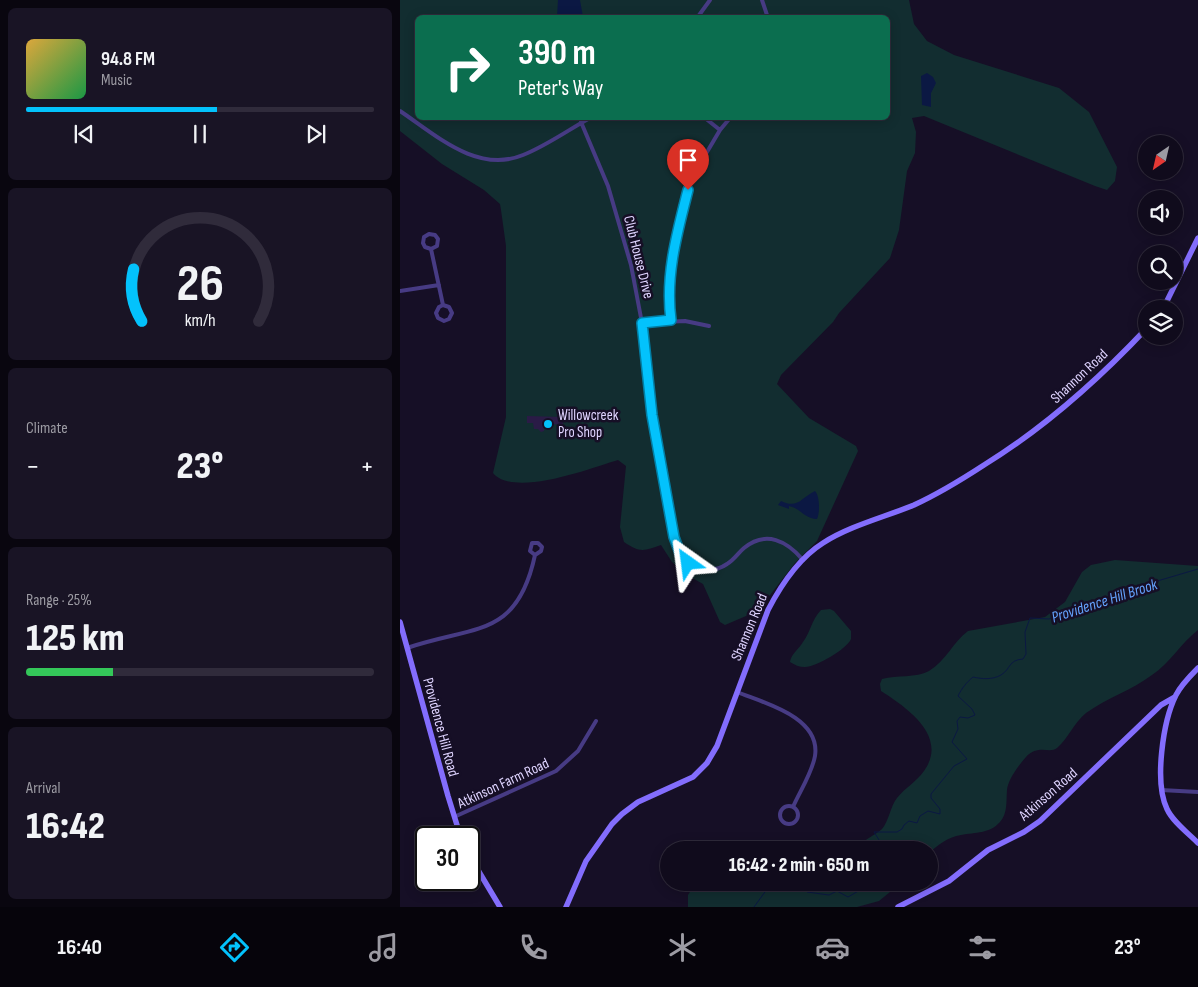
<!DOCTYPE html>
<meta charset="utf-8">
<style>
body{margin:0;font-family:"Sofia Sans Condensed",sans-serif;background:#191425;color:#f1f3f6;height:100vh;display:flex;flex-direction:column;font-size:19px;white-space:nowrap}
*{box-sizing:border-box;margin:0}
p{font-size:16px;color:#9c9ba3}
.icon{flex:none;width:28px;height:28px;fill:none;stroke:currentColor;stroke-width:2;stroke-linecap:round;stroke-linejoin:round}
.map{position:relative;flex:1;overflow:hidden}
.drawer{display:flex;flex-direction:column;gap:8px;padding:8px;background:#09060f;width:400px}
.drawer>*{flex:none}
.hud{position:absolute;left:15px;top:15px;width:475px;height:105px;border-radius:8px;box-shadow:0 2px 12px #0003,0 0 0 1px #302b3b;background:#0b6e4f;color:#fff;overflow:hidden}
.needle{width:32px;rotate:214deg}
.tools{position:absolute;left:738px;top:135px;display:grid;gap:10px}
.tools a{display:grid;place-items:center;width:45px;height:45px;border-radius:50%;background:#100b1c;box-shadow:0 2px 12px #0003,0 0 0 1px #302b3b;font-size:25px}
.speed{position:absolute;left:15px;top:826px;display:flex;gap:10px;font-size:25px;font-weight:700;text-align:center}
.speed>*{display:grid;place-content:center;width:65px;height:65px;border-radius:50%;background:#100b1c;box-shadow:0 2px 12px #0003,0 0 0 1px #302b3b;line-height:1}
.speed .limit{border:2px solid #111;border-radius:8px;background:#fff;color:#111}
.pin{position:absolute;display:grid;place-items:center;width:42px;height:42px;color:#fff;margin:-51px -21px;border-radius:50% 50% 50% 0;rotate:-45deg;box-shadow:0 0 5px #0007}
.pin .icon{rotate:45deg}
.me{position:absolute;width:55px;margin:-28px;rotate:329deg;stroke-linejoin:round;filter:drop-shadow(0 0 4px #0008)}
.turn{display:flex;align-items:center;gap:18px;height:105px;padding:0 20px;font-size:22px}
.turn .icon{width:65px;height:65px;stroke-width:2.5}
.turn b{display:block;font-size:35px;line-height:42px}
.big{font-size:38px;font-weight:800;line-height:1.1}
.drawer .card{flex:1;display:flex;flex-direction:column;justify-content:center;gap:8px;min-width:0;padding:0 18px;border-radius:8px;background:#191425}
.drawer .dial{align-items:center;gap:0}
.dial svg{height:130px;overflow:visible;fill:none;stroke:#302b3b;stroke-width:7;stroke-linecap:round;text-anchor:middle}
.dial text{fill:#f1f3f6;stroke:none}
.song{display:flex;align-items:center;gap:15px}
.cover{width:60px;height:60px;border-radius:8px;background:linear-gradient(135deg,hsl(40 70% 55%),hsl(140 70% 35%))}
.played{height:5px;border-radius:2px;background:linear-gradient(90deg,#03c2fc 55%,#302b3b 55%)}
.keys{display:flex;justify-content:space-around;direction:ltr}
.heat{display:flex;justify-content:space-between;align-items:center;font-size:28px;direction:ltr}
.charge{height:8px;border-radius:4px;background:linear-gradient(90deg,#34c759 25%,#302b3b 0)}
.trip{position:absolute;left:260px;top:841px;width:278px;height:50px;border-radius:25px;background:#100b1c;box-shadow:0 2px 12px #0003,0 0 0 1px #302b3b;font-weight:800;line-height:50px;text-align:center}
.menu{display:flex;height:80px;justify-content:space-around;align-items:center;background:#06040b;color:#9c9ba3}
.menu .icon{width:35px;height:35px}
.menu .selected{color:#03c2fc}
.menu b{font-size:22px;color:#f1f3f6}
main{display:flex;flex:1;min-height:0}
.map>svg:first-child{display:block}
.green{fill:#122d30;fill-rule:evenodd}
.water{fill:#0b1843}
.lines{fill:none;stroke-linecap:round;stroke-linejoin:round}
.stream{stroke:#0b1843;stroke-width:1}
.building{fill:#2a1b46}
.street{stroke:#473b84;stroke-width:4}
.secondary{stroke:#836dfd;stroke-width:5.5}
.route-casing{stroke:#027ea4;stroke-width:12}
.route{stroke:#03c2fc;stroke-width:9}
.poi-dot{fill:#03c2fc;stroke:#160f26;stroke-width:2}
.labels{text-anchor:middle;stroke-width:5;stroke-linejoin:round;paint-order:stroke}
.street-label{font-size:15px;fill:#dfd4ff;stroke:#160f26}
.poi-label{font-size:15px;fill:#dfd4ff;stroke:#160f26;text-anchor:start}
.water-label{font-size:16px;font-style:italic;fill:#64a2fd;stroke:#160f26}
</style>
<main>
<section class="drawer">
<div class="card">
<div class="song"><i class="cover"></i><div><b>94.8 FM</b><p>Music</p></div></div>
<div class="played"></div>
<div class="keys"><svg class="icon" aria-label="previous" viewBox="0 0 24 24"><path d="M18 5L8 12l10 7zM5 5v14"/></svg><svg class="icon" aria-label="pause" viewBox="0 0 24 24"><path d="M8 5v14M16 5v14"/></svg><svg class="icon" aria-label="next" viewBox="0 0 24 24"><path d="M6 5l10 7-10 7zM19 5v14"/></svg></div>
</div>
<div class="card dial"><svg viewBox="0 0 100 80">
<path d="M14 69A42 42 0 1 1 86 69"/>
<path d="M14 69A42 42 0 0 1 9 37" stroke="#03c2fc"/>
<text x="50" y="56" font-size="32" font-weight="700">26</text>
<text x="50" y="72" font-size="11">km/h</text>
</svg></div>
<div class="card"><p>Climate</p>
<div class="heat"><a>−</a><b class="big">23°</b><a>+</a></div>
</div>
<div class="card"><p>Range · 25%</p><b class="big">125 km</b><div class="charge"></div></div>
<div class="card"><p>Arrival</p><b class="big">16:42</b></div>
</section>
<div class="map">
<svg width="798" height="907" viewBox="0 0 798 907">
<rect width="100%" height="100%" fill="#160f26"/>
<path class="green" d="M0,0H509L514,24L527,41L554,55L659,88L689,112L717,167L715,181L707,190L695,186L524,116L512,118L516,132L515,153L507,171L499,230L490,258L439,313L433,322L381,375L377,384L409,418L456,446L458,451L417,541L395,563L367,599L346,616L325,625L320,622L303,584L287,575L272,562L261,545C244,551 240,553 224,542L220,527L226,466L218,460C191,468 114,498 93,473L106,417V246L101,210L100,204L84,190L42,164L0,131ZM18,18H488V118H18Z
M715,560L798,566V630C781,643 770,663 752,675C732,690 707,698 686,713C673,724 668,739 657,748C650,754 638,744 626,757C619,765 608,779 607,790C606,801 608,813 600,822C589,834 576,832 561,835C548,837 539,844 529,853V850H455C463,839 473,837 482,829C489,821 490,807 497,798C505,788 516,782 524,771C549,736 506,707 481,691L480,684L482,679C497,675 516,678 529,671C546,661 553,642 568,631L645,617L665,602L682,572L691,565Z
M430,609L434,611L451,631C451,632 451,638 451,639C447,649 416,667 405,667C399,667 395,665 390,662C391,654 399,649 403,642C411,631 411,621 421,610Z
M306,883H346L375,892L406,886L412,883H501L479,901L457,907H288V895L293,887Z"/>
<path class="water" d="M158,0H180L183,17H157Z
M527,73L533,77L536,83L531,93V107L522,105L521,76Z
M415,491C420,496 420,513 417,519C405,519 400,508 389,506V509L378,505L381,501C398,509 401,498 415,491Z"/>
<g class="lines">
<path class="stream" d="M481,850V843L474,832H497L502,829L504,825L509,821L517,823L520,816L528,811L540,814V809L531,798V794L554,766L567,759L552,742L558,729L557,721L560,717L568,718L575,715L572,709L558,696C562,688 566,683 573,677C582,679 592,680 601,675C611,669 608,660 623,659L626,654L625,632L630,618L649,619L737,587L798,569
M409,882L407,892L429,895L437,891L448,897L474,882
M354,907L370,885L391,882"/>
</g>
<path class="building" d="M127,416L163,417V425L149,424L148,428H144V431L141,432L138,429H134L133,423H127Z"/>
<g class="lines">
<path class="street" d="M362,0L368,18
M297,18L310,0
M0,111C36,135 77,174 123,155C146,146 168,130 190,118
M305,118L320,130
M181,122L208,186L231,265L245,339L253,419L277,547C287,566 308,577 327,564C334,560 338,553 344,548C366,530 387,541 403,560
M31,249L25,247L23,243L24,237L29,234L35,235L38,239L37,246L31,249L43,305L39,307L36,313L38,318L44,321L49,319L52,313L49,307L43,305
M0,291L39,285
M271,320L269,296L273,256L289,187L294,174L320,130L330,118
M242,323L285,321L309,326
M7,648C74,625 117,639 135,555L141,551L142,547L138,543H132L130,551L135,555
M337,692C364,703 421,717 415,756C412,773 400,791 393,807
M761,790L798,792
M380 815a9 9 0 1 1 18 0a9 9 0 1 1-18 0Z
M54,817L156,771L178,751L196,721"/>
<path class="secondary" d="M763,309L798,238
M0,622L48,796L61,838
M798,668C790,676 781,685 776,695C763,721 754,782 767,809C773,822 788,833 798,843
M69,855L100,907
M166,907L186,861L212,824L222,814L238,802L293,777L307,763L317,746L368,610C381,585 399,558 423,543C449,526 485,517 514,505C538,494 561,480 584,465C644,428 697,381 746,329
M498,907L549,881L588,850L624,832L640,821L761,705L775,697"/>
</g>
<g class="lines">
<g class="route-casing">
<path id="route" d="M288,190C277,233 265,276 271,320L242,323L252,415L274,537L281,556L288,563"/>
</g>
<use href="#route" class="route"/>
</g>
<circle class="poi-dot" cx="148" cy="424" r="5"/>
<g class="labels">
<g class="street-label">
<text transform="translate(239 257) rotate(76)" y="5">Club House Drive</text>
<text transform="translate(679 376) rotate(-43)" y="5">Shannon Road</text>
<text transform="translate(349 627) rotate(-67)" y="5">Shannon Road</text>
<text transform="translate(41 727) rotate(75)" y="5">Providence Hill Road</text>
<text transform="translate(103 783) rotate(-25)" y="5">Atkinson Farm Road</text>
<text transform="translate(648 794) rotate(-41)" y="5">Atkinson Road</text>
</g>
<g class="poi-label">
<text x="158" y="420">Willowcreek<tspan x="158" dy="17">Pro Shop</tspan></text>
</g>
<g class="water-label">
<text transform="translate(704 600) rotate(-18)" y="6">Providence Hill Brook</text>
</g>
</g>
</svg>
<div class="tools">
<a><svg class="needle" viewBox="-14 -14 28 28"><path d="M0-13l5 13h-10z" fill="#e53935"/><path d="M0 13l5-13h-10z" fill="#9c9ba3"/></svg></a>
<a><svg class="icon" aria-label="sound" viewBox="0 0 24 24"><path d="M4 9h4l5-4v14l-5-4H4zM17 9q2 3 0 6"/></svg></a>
<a><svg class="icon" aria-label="search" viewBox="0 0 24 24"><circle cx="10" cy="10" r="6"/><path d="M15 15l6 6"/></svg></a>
<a><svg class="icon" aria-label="layers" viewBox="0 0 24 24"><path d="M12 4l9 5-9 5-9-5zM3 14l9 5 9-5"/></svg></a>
</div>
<div class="speed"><div class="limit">30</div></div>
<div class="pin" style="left:288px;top:190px;background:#d93025"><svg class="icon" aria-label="arrive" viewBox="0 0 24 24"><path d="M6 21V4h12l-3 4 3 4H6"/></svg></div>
<svg class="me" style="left:288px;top:563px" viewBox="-20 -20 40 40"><path d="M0-17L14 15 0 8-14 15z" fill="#03c2fc" stroke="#fff" stroke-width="4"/></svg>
<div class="trip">16:42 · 2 min · 650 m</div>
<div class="hud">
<div class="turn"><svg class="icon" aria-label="right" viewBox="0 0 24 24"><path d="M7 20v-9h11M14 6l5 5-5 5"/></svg><div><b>390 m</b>Peter's Way</div></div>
</div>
</div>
</main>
<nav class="menu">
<b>16:40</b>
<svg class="icon selected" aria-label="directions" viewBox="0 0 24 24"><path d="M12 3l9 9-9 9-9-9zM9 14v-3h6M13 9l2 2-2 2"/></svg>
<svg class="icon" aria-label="music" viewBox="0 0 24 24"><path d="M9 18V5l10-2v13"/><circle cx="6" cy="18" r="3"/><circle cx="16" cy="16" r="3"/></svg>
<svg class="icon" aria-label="phone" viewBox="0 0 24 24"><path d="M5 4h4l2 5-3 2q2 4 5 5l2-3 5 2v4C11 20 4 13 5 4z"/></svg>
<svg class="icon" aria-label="climate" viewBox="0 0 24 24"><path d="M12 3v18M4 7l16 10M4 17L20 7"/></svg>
<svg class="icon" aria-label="car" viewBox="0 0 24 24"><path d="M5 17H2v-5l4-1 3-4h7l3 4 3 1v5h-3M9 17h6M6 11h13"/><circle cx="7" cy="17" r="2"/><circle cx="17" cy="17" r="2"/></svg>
<svg class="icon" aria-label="filters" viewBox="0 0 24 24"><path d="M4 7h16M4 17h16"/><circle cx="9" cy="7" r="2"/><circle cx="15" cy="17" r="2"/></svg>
<b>23°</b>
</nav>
